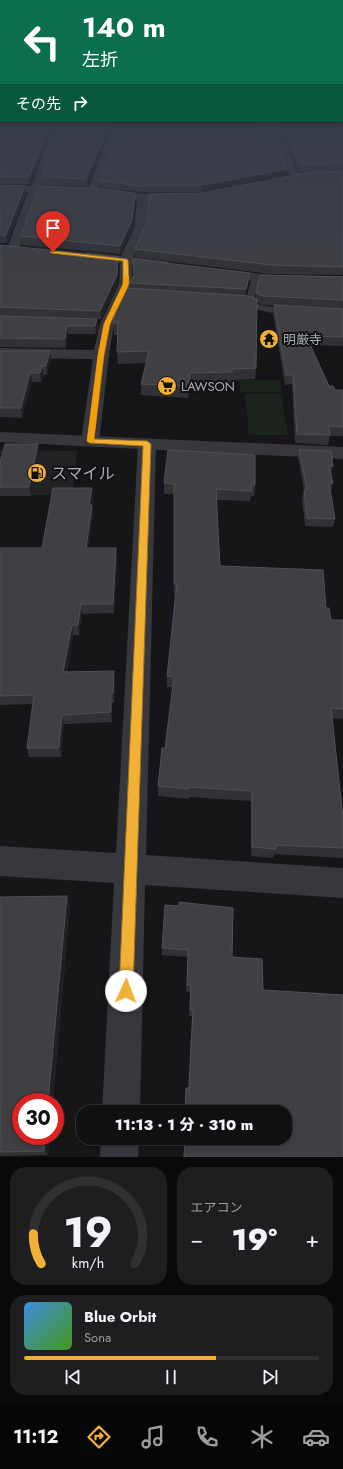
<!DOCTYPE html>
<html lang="ja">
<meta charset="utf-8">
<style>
body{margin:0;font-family:Jost,"Noto Sans JP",sans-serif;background:#1e1e20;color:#f1f3f6;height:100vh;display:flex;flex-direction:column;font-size:15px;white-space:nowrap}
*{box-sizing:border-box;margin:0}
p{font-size:13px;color:#9c9d9f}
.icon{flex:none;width:22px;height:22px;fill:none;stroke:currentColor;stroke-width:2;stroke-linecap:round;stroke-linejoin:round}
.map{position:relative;height:1157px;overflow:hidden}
.drawer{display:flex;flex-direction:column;gap:10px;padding:10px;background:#09090a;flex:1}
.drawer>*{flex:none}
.guide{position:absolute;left:0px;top:0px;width:343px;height:122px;box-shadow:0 2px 6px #0003,0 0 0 1px #303032;background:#0b6e4f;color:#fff;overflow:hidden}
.speed{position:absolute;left:12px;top:1093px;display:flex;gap:8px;font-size:20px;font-weight:700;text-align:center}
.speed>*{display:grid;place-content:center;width:52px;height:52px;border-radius:50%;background:#101012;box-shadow:0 2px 6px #0003,0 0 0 1px #303032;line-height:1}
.speed .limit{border:6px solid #d22;background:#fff;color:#111}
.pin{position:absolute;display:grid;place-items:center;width:34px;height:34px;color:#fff;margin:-41px -17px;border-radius:50% 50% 50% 0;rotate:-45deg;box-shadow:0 0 4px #0007}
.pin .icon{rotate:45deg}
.me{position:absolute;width:44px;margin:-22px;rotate:2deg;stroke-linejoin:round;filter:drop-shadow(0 0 3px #0008)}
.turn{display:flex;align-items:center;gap:14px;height:84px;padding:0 16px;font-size:18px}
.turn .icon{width:52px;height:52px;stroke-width:2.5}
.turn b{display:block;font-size:28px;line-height:34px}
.then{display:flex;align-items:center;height:38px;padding:0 16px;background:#0003;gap:8px;font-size:15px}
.big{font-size:30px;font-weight:800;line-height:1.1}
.drawer .card{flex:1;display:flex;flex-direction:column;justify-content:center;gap:6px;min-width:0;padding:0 14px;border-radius:16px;background:#1e1e20}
.drawer .dial{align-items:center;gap:0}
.dial svg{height:104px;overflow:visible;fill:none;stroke:#303032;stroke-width:7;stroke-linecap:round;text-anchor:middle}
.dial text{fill:#f1f3f6;stroke:none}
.song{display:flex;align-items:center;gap:12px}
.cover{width:48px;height:48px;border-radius:6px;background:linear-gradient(135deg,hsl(210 70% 55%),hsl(100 70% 35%))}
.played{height:4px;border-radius:2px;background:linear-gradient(90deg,#f2b134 65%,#303032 65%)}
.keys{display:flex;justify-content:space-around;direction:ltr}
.heat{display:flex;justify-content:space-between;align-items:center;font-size:22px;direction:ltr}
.drawer .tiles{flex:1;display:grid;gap:10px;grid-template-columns:1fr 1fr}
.card:last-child{grid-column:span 2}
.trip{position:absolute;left:76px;top:1105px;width:216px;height:40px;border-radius:16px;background:#101012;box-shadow:0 2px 6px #0003,0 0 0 1px #303032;font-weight:800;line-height:40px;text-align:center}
.tab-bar{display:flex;height:64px;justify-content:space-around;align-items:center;background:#060607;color:#9c9d9f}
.tab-bar .icon{width:28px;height:28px}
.tab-bar .on{color:#f2b134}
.tab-bar b{font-size:18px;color:#f1f3f6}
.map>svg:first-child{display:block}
.built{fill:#222225}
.green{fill:#1c231d}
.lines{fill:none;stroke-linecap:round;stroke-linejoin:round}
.service{fill:#37383d;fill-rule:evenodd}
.minor{fill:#37383d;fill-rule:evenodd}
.tertiary{fill:#37383d;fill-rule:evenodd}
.wall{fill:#323236}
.shaded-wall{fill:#212124}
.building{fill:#3f3f44;stroke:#4f5156}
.route{fill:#f2b134;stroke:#9d7322}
.slow{fill:#f59e0b}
.labels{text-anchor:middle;stroke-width:4;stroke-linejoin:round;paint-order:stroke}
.far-poi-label{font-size:13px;fill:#a8adb8;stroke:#111113;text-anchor:start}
.poi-label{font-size:16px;fill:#a8adb8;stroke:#111113;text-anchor:start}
</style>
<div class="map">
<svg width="343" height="1157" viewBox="0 0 343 1157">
<rect width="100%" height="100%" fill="#161618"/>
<path class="built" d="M0,450L77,451L72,495H0Z"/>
<path class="green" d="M239,380H280L282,392H241Z
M245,394H281L288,435H249Z"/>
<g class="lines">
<path class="service" d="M252,276H255L259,278L254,302C267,309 280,306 294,309L295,311L294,313C275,317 255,308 237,304L236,302L237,300H246Z"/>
<path class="minor" d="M55,123H63L62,127H116L120,130L97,191L92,194L87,191L110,133H60L41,186L67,187L72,190L67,193L39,192L19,249L17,252H9L7,249L28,192L0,191V185L31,186L51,133H0V127H53Z
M272,123H280L296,170L305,177L304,179H296L286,172Z
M105,189L143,194H178L183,197L178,200H148L146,229L133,257L164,261L169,262L170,265L169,268L164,269L132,265L133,284L114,324L109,355L99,441L96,445L90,446L84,445L81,441L93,359L0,358V348L94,350L100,324L119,284L120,263L89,260L85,259L83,256L85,253L89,252L121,256L134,229L137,200L101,194L100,192Z
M220,269L270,275L343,276V284L270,283L215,276L213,273L215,270Z
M147,439L153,440L156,444L146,855L343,868V898L145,885L140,1112H102L114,883L0,876V846L116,853L138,444L141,440Z
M101,1138H139L138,1157H100Z"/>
<path class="tertiary" d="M0,432L343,447V459L0,442Z"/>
</g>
<path class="wall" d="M0,123H54L52,126H0Z
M63,123H272V127L213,128L64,126Z
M280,123H343V170L301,172L297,169Z
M0,128H48L49,134L30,184H0Z
M108,134L87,186L43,185L42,177Z
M343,171V275L270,274L135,257V249L202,193Z
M287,175L202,192H143L100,188V181Z
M0,185L26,193L7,243H0Z
M135,201L133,229L120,254L22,245L21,236Z
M0,245L118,257V284L101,319L24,317L97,319L98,328L96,334H68L66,348L0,347Z
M250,273L249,282L246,295L256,299V293L343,277V346L310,345L329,386L335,390H343V436H330L328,445L295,443L292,384L285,385L273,314L274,305L323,308L262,305L257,302L256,368L255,379L232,380L231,383L190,385L188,398L141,395V384L146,363L118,364L117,352L118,335H114L113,323L131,288L130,283Z
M0,351L51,360L47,375H43L41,382H32L22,418L0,417Z
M38,444L39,454L31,496H0V463Z
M299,450L333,466L331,475L333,483L331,492L335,519L333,527L305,526L302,498L304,490L298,458Z
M164,483L255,485L254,496H251L250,501L216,500L220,566L326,608L331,620H343V719L332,718L343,817V858L274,854L273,858L251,856V801L189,797V799L158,796V786L165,748L173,687H167V676L175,595H174V494H164Z
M93,498L92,505L93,515L88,548H116L117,558L114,613L82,614L79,635H73L67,672L115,681L114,703H112V722L64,724L61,757H29L27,748L33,704L0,705V548H42Z
M67,896L70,906L53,1102H21L50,1136L48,1155L0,1156V897Z
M179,906L233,908L188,1088L192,1016H189L190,992L186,991L188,957L162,955V948Z"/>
<path class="shaded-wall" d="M48,128L49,134L30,184L29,177Z
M107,128L108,134L87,186L86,179Z
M288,169L287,175L202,192V185Z
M25,186L26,193L7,243L6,235Z
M135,193V201L133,229L120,254V246Z
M118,257V284L101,319L100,311Z
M250,273L249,282L245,298L246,289Z
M97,319L98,328L96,334L95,326Z
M67,326L68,334L66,348L65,339Z
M50,351L51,360L47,375L46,366Z
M42,366L43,375L41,382L40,373Z
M30,373L32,382L22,418L21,408Z
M190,373V385L188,398V386Z
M38,444L39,454L31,496L29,487Z
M92,488L93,498L90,515L89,505Z
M92,505L93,515L87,558L86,548Z
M116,548L117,558L114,613L113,604Z
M81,604L82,614L79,635L78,625Z
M72,625L73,635L65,682L63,672Z
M114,671L115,681L114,703L113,693Z
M111,693L112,703V722L111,712Z
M62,715L64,724L61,757L59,748Z
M67,896L70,906L53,1102H48Z
M45,1136H50L48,1155L44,1151Z"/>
<path class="building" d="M283,123H343V163L302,165L298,162Z
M274,127L285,166L288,169L202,185L143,186L100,181L120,128L213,130Z
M0,128H48L29,177L0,176Z
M60,128H107L86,179L42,177Z
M343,171V267L271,265L135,249L147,222L149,194L202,193L311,172Z
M0,185L25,186L6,235H0Z
M39,186L91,188L135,193L132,220L120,246L21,236Z
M0,245L118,257L117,275L100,311L0,307Z
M133,259L250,273L246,289L130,283L134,275Z
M260,275L343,277V300L263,296L256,293Z
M127,288L248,296L257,299L256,368L232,369V372L190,373L188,386L141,384L149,351L117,352L118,323H113L115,313Z
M274,305L343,309V337L306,336L329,386H333L335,390H343V427L328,426L330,435L297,434L293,375H286Z
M0,316L97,319L95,326H67L65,339L0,338Z
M0,351H50L46,366H42L40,373H30L21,408H0Z
M5,444H38L29,487H0V463Z
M168,450L255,455V485H252L251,491L216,489L220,566L323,570L326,608H329L331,620H343V709L331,708L343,817V848L276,845V849L252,847V791L189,787V789L158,786L162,748H165L174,677L167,676L177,584H174V484L164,483Z
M299,450L331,451L333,466H329L333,483H329L335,519L307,518L304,490H307Z
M53,488H92L89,505H92L86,548H116L113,604H81L78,625H72L63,672L114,671L113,693H111V712L62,715L59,748H27L34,695L0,696V548H42Z
M67,896L48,1102H21V1136H45L44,1151L0,1152V897Z
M179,902L233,908L232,957L262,959L263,990L343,995V1157H184L185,1138H285V1112H185L186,1088H189L193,1010H190L191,985H187L188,950L162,948L165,905L179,906Z"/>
<linearGradient id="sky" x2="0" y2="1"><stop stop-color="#0c0c0d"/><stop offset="0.43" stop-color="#363c48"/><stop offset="1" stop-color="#363c48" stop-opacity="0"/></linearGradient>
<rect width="343" height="285" fill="url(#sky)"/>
<path class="route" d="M53,251L126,259L128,260L129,284L110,324L104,355L94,439L147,441L151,444L133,991L131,996L126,998L121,996L119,991L143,446L90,443L87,441L98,355L104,324L123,284V261L51,253L50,252Z"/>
<path class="slow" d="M124,275L129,276C129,294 113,309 109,327C101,364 99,402 94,439L96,441L90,443L87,441L98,355L104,324L123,284Z"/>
<defs>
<g id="temple-disc" transform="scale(1)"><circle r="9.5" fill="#f2b134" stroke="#111113"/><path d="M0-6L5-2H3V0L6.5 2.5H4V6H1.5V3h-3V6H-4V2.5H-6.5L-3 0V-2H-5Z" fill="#111"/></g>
<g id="supermarket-disc" transform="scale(1)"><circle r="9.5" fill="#f2b134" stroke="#111113"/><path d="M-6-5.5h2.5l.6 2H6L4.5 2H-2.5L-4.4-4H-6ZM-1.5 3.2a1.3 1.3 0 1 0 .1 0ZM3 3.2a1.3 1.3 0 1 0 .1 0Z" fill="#111"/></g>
<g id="fuel-disc" transform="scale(1)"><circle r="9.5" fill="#f2b134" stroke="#111113"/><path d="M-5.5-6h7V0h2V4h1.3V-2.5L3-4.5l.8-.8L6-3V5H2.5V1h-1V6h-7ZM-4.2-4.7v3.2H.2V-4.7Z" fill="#111"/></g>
</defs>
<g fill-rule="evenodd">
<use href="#temple-disc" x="269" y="339"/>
<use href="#supermarket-disc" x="167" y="386"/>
<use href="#fuel-disc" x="37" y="473"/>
</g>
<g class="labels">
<g class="far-poi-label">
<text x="283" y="344">明厳寺</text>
<text x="181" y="391">LAWSON</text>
</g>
<g class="poi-label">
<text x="51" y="479">スマイル</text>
</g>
</g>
</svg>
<div class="speed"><div class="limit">30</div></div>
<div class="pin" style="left:53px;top:252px;background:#d93025"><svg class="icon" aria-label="arrive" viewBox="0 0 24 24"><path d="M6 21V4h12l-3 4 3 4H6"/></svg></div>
<svg class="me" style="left:126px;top:991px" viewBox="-20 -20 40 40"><circle r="19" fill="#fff"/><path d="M0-13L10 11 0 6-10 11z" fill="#f2b134"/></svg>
<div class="trip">11:13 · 1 分 · 310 m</div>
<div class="guide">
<div class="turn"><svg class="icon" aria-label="left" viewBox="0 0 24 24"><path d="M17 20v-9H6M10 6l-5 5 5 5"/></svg><div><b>140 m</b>左折</div></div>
<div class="then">その先<svg class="icon" aria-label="right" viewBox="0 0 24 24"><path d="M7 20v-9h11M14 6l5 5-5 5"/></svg></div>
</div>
</div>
<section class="drawer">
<div class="tiles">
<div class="card dial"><svg viewBox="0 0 100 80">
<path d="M14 69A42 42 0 1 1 86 69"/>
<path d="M14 69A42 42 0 0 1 8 46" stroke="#f2b134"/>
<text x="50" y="56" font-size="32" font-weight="700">19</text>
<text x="50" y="72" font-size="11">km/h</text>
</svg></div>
<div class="card"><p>エアコン</p>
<div class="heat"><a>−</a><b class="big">19°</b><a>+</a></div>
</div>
<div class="card">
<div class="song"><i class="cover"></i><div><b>Blue Orbit</b><p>Sona</p></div></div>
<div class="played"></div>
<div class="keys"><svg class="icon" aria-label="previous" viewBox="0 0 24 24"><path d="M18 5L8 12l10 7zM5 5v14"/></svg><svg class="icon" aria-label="pause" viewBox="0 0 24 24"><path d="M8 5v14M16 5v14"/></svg><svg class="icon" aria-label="next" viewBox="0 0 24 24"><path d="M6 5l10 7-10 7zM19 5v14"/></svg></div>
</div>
</div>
</section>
<nav class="tab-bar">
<b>11:12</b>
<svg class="icon on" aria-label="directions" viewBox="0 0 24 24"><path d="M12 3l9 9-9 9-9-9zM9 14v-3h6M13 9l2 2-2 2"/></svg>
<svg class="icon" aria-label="music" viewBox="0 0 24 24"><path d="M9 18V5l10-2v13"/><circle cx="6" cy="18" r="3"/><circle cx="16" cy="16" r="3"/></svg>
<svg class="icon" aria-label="phone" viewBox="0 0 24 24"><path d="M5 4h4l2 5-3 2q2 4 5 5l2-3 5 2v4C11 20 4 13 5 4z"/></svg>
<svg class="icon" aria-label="climate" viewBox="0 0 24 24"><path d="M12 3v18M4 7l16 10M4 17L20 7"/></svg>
<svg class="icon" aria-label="car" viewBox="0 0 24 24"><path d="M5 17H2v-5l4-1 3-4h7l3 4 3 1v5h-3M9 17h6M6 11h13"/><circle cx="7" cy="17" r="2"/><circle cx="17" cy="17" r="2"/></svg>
</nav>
